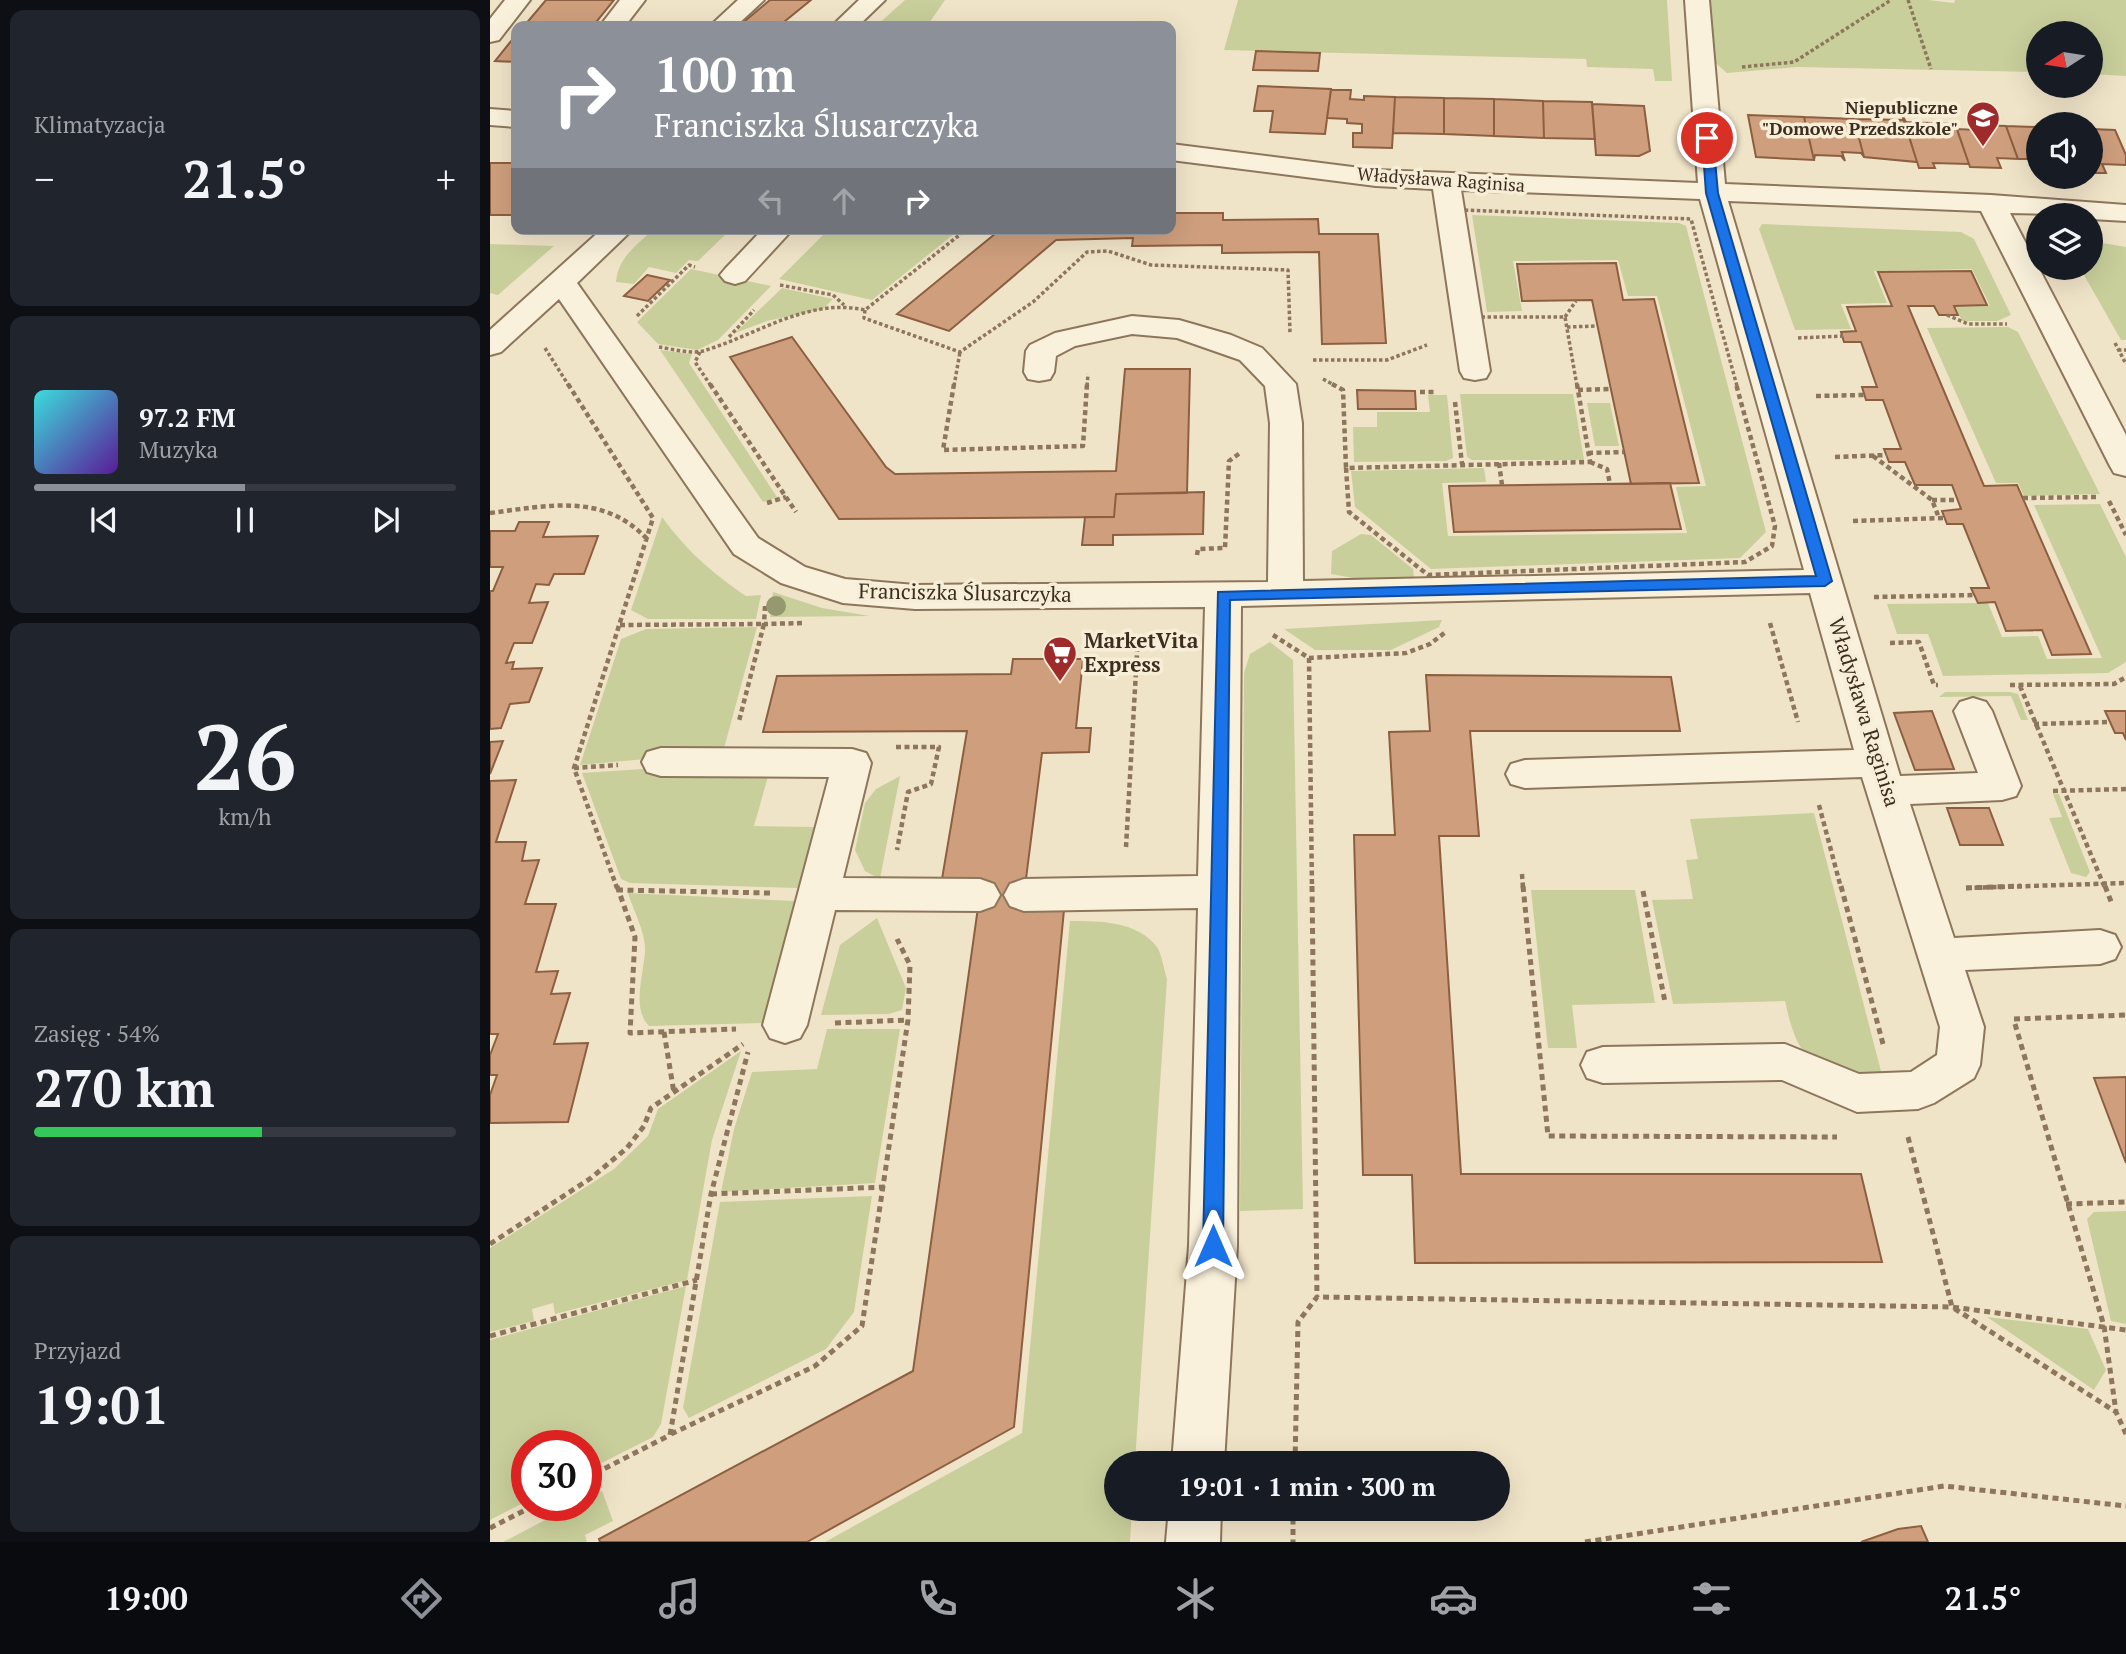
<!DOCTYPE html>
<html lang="pl">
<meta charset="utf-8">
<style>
body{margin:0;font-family:"PT Serif",serif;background:#20242c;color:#f1f3f6;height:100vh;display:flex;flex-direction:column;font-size:26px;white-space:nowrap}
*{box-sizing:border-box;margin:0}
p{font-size:23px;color:#9ea1a6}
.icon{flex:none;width:38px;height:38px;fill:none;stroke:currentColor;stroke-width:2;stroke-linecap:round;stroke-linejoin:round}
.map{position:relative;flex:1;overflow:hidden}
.panel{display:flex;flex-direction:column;gap:10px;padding:10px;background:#0d0f14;width:490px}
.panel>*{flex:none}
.guide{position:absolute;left:21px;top:21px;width:665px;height:214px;border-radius:14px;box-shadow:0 7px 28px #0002;background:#8c9099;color:#fff;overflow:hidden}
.needle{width:46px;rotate:258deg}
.controls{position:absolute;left:1536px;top:21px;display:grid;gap:14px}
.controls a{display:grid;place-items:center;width:77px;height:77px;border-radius:50%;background:#171b24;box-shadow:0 7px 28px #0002;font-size:35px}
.speed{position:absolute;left:21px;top:1430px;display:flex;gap:14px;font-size:35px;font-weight:700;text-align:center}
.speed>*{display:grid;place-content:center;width:91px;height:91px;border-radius:50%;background:#171b24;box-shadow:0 7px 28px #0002;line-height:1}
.speed .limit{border:10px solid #d22;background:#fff;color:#111}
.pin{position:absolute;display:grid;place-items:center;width:60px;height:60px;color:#fff;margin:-30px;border:4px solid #fff;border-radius:50%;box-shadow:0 2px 7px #0007}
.me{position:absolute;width:77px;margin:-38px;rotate:0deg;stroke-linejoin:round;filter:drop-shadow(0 0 5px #0008)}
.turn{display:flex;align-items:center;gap:24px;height:147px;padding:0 28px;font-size:32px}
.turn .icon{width:91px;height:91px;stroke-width:2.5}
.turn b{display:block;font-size:49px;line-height:60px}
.lanes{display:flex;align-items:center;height:66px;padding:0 28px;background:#0003;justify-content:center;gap:35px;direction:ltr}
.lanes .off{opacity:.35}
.big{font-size:52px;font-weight:800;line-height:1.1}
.panel .widget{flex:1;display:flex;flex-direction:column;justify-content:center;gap:10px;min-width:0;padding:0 24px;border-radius:14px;background:#20242c}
.panel .dial{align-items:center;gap:0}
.dial b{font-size:91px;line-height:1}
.song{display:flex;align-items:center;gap:21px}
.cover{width:84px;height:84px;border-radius:10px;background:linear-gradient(135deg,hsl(180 70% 55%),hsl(270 70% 35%))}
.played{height:7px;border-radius:4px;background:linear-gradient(90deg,#8c9099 50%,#363941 50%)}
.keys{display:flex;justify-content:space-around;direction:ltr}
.heat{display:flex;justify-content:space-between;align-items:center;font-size:38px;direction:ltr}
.charge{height:10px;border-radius:5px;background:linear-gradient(90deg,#34c759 54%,#363941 0)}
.trip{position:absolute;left:614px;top:1451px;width:406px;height:70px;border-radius:35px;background:#171b24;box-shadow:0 7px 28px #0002;font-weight:800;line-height:70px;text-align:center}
.tab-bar{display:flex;height:112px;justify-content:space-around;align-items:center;background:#090b0e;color:#9ea1a6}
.tab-bar .icon{width:49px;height:49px}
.tab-bar .on{color:#8c9099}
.tab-bar b{font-size:32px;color:#f1f3f6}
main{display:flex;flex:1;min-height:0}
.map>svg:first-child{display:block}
.green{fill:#c9cf9b}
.building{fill:#cf9f7d;stroke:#8d5f41;stroke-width:2}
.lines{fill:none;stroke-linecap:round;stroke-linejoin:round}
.minor-casing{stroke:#8d765c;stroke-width:4}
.path-far2{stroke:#8d765c;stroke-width:3.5;stroke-dasharray:3.5 2.5;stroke-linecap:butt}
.path-far1{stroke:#8d765c;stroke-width:4.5;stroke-dasharray:5 3.5;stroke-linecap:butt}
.path{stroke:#8d765c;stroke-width:5;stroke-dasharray:6 4.5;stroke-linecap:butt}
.minor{fill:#faf1dc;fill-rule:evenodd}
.tree{fill:#96986f}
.route{fill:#1a73e8;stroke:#114b97;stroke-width:2}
.labels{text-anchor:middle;stroke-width:7;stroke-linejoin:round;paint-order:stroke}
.far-poi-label{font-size:18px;font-weight:bold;fill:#3d2e20;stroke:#f7eed8;text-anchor:end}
.far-street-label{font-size:18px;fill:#3d2e20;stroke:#f7eed8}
.street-label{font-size:21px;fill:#3d2e20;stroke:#f7eed8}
.poi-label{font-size:21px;font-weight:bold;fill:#3d2e20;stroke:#f7eed8;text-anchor:start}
</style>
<main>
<section class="panel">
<div class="widget"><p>Klimatyzacja</p>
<div class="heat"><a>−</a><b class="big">21.5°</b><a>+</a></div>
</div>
<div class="widget">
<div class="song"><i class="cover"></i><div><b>97.2 FM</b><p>Muzyka</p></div></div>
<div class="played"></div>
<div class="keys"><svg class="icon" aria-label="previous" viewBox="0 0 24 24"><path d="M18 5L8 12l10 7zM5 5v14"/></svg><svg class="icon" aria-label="pause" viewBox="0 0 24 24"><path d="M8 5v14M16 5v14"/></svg><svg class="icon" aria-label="next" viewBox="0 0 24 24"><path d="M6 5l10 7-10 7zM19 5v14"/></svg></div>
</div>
<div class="widget dial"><b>26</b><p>km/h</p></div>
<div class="widget"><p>Zasięg · 54%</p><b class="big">270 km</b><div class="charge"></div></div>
<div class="widget"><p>Przyjazd</p><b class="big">19:01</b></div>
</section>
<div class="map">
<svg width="1636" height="1542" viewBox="0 0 1636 1542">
<rect width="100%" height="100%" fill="#f0e4c8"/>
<path class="green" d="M415,0H455L437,26H386Z
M748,0H1177L1182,81H1165L1163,69L1097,67L1096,59L734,50Z
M1219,0H1438L1464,3L1465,0H1636V76L1601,74V33H1549V72L1307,67L1237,73L1222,60Z
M982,215L1189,223L1196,226L1276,532L1250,558L941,569L865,507L861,471L994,468L996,482L952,483L958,536L1197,533L1186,487L1216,486L1167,296H1138L1128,260L1023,261L1032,311L997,312Z
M1272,224L1471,232L1484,239L1521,315L1507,321H1472L1466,307L1500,306L1482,269L1384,271L1397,303L1351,304L1361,329L1305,330L1269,229Z
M164,229H241L208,261L199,260L186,273L159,267L144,284L126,282C128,257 147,245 164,229Z
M339,229H470L382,300L289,279Z
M1601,241L1636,247V340H1631L1590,268H1601Z
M0,244L64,246L8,295L0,293Z
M201,269L281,286L228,340L207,350L168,344L147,322Z
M292,288L343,299L333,309L277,321L245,333Z
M1518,327L1528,332L1610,494L1534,496L1528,483H1506L1437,328Z
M170,350L202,354L199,363L287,497L273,502Z
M970,394H1083L1094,460H982L977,457Z
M938,395H957L963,458L956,461L864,462L863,427H887V412H940Z
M1097,403H1120L1129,446H1105Z
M1610,504L1636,557V662L1618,673L1453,676L1438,634H1407L1397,604L1498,603L1512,637L1548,636L1557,659L1612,658L1544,505Z
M172,517C196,550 222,573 256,596L271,595L266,619H158L141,610Z
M871,534L881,535L923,569L924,577L869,579L841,574L842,551Z
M283,592L332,608L380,616L280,617Z
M952,620L949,627L901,650H825L794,629Z
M267,627L233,752L90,765L131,639L156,629Z
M780,642L803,660L813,1209L750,1211L754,673L760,654Z
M1455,692H1520L1528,694L1538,720H1531L1521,696L1449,697Z
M168,768L279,773L264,826L324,827L309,888L140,883L131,879L92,773Z
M410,776L390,879L375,871L365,850L375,803L386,789Z
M1563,794H1569L1600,872L1596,877L1581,873L1559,818L1572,817Z
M1324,813L1392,1075C1327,1074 1309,1067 1295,1001L1183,1004L1162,900L1203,899L1196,860L1208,859L1200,819Z
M1041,890H1145L1165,1003L1082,1005L1087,1048H1058Z
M138,893L305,901L274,1023L159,1026C141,1008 154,974 155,951C156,933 143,910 138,893Z
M387,918L416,988L412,1010L399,1014L331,1015L350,945Z
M580,921C609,921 648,921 667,947C672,955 674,970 677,979L645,1463H626V1508L642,1509L640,1542H335L532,1433Z
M337,1029H410L385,1183L231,1192L244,1129L262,1072L327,1069Z
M251,1051L222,1140L197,1280L65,1314L63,1303L42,1309L44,1321L0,1332V1248L124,1169L158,1136L168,1109Z
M382,1196L364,1312L336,1349L199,1418L193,1408L230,1202Z
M1636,1211V1324L1621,1321L1597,1219L1604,1212Z
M196,1286L171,1424L163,1437L96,1471V1446H37V1501L0,1520V1340Z
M1497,1317L1598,1329L1616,1370L1604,1390Z
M112,1491L123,1521L95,1535L97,1542H13L84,1505H96V1499Z"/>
<path class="building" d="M56,0H124L103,26H34Z
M280,0H321L289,26H249Z
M26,35V62L5,61Z
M766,51L830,53L828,71L763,70Z
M768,86L841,89L835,134L780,132L783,111H764Z
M841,90H861L860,99L874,100V96L905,97L902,148L863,147V133H872V124L857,123V119L837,118Z
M905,97L954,98V134L903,133Z
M954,98L1004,99V136L954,134Z
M1004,99L1053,101L1054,138L1004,136Z
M1053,101L1102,102L1105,139L1054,138Z
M1102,104L1154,106L1160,151L1149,156L1106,155Z
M1258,115L1314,117L1324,160L1266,157Z
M1412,115L1416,122L1465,124L1480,167L1479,164L1443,163L1445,168H1429Z
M1314,117L1364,119L1374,157L1371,153L1352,152L1355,161L1351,156L1325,155L1324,160Z
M1364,119L1414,120L1427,162L1374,157Z
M1485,125L1516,126L1528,159L1507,158L1511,168L1480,167L1467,129L1487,130Z
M1516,126L1546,127L1549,131V159H1528Z
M1601,129L1625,130L1636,155V165L1612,164L1616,173H1601Z
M0,163H26V215H0Z
M681,213H733V220L828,219L829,234H888L896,343L832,344L829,252L732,253V245L642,246L643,238L566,240L459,331L407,314L511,229H681Z
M1126,263L1133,300L1164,299L1209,483L1141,484L1102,300L1032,301L1027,264Z
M1481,271L1497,305L1464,306L1468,315H1449L1444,306H1418L1494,486L1527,485L1601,654L1562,655L1552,630L1516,631L1505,602L1488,603L1481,588H1499L1473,524H1457L1452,511L1471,509L1462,485H1425L1415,462H1399L1394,449H1411L1393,400H1376L1372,387H1387L1371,342H1354L1351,332L1366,331L1357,307L1402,306L1388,272Z
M157,275L180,280L158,301L134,296Z
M302,337L396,467L405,474L626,471L635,369H700L697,493L626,494L624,517L349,519L240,357Z
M867,390L925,391L926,409H868Z
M1180,483L1191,529L964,532L959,486Z
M714,492L713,534L623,535V545H592L595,517H624L626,494Z
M29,522H59L53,537L108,536L94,574H64L59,585L46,584L39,603L58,602L42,643H24L16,663L24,662L22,669L52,668L39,702L20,704L11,728L0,729V591H3L13,567H0V531H25Z
M523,659H593L586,728H601L599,752L552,753L532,910H574L524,1427L317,1542H110L109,1539L423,1371L492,879H452L477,731L273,732L287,676L521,674Z
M936,675L1181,677L1190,731H980L989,836H949L971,1174H1371L1392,1262L925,1263L922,1175H873L864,835H905L899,732L940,731Z
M1442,711L1464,769L1425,770L1404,713Z
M1615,711H1636V740L1633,733H1625Z
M13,741L0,774V742Z
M26,780L6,842H36L32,861L49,860L35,904H66L46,972L68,971L61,994L80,993L64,1044L98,1043L78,1122L0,1123V1095L7,1075H0V1055L8,1034H0V781Z
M1457,808H1499L1513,845H1470Z
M1636,1077V1163L1604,1078Z
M1431,1526L1438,1542H1371L1408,1529Z"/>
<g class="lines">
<g class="minor-casing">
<path id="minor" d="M15,0H40L9,40L0,42V19Z
M130,0H155L135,26H110Z
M248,0H274L246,26H220Z
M369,0H395L368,26H342Z
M1195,0H1219L1235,184L1501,195L1636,205V221L1601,219V215L1520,213L1636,435V476L1624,473L1620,466L1491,211L1238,201L1410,776L1488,773L1464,711L1470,702L1483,698L1496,702L1502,711L1531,786L1526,796L1512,800L1420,804L1464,938L1610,930L1625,935L1631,947L1625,959L1610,964L1475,970L1494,1027L1490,1065L1484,1078L1444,1103L1428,1109L1367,1112L1292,1080L1113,1083L1097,1078L1091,1065L1097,1052L1113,1047L1295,1044L1369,1074L1421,1072L1447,1055L1450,1027L1372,777L1035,788L1021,784L1016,774L1021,764L1035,760L1364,750L1320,593L751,606L747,1246L734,1463H682L699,1246L708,908L534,911L520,906L514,895L520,884L534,879L708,876L715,607L425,609L353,603L291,583L244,554L69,299L11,352L0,355V330L112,229H143L87,283L268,538L315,567L355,579L425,585L778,582L780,423L775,386L750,360L687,338L642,334L585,346L566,356L564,372L560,379L549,381L538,379L534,372L536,351L540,345L565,333L642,316L689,320L741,335L772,348L806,384L812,423L813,581L1314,570L1210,199L971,190L1000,371L996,378L985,380L974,378L970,371L943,189L886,186L681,160V144L886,170L1208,183Z
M0,109L26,111V127L0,125Z
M273,229H303L255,281L245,284L235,281L230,275L235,269Z
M171,748L362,749L376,753L381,763L353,878L490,879L504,884L510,895L504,906L490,911L345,910L317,1025L310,1038L295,1043L280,1038L273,1025L339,777L171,776L157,772L152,762L157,752Z
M679,1508H731L730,1542H676Z"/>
</g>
<path class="path-far2" d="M1418,0L1441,69
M1252,67L1304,62L1401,0
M290,285L343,295L354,305
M375,310L374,318L470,352L543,302L597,252L618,251L661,265L798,270L800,333
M1457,315L1478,324H1517
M147,316L199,265L205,267
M1075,317L1086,301
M1077,327L1107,326
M239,337L264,310
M1308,338L1353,336
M1625,343L1636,364
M169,347C182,349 200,354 213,351C265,336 318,297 375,310L477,229
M55,348L79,386
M1628,350H1636
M210,352L205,362L221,386
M823,360H897L937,345
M833,379L846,386
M464,386L470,352
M597,386L598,374
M1087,386L1075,317H990L974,210L1201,219L1247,386"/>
<path class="path-far1" d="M78,384L163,518L84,768L127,888
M220,384L306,512
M464,384L453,450L593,446L597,384
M842,384L853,390L856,468
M1087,384L1100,462L856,468L859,512L938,575L1255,562L1282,546L1285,526L1246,384
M1088,390L1121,389
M930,392H947
M1326,396L1374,395
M965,402L972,464
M1098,453L1134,452
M1383,456L1442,500L1449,518
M1345,457L1397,455
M1100,462L1117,469L1120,484
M1009,463L1012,485
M1533,498L1609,497
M1442,500H1467
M1619,501L1636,535
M277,503L296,497
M0,513C57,506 113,492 157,539
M1363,521L1454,518
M707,555L708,549L735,548L739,461L750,453
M1384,597L1485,595
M275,606L274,624L314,623
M1280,623L1308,722
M130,625L274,624L249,721
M783,635L819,658L916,653L940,644L957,631
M1400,643L1429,642L1444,685H1448
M819,658L822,888
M1520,685L1624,684L1636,677
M1530,686L1615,888
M1544,724L1620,722
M406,747H449L441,784L418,792L407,850
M84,768L128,765
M1563,791L1636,789
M1329,805L1351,888
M636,847L648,636
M1032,874L1033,888
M1476,888L1636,883"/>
<path class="path" d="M127,886L145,937L140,1033L246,1029
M822,886L827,1297
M1033,886L1058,1136L1347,1137
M1351,886L1393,1044
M1615,886L1622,904
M1476,888L1531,886
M127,890L280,893
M1153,891L1175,1002
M1524,1019L1636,1015
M345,1023L418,1020
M1525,1024L1614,1326L1626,1412L1636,1434
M174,1032L184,1093
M1418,1137L1462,1307L1626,1412
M221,1194L395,1187
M1576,1204L1636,1202
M0,1244L101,1178L137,1148L154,1126L161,1108L253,1044
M0,1336L207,1280
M181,1434L325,1366L372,1326L418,1020L420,965L407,939
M805,1463L808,1322L827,1297L1462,1307L1636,1330
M96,1478L180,1435L221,1194L258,1052
M803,1508V1542
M0,1528L45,1505
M1095,1542L1454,1486L1636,1506"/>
<use href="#minor" class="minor"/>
</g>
<circle class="tree" cx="286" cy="606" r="10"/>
<path class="route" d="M1217,135L1223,138L1228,193L1342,581L1335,586L740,600L733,1246L730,1252L723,1255L716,1252L713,1246L728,592L1326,576L1216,193L1212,138Z"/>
<defs>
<g id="school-pin" transform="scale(1.75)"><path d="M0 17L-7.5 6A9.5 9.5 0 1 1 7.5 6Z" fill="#9e2a2b" stroke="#f7eed8"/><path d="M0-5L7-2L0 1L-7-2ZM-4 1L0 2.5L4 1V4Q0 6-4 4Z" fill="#fff"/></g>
<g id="supermarket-pin" transform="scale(1.75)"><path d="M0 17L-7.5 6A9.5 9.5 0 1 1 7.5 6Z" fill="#9e2a2b" stroke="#f7eed8"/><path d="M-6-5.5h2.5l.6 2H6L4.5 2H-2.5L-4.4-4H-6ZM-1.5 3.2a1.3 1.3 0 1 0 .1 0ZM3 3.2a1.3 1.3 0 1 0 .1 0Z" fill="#fff"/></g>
</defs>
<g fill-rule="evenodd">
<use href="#school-pin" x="1493" y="118"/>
<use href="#supermarket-pin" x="570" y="653"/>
</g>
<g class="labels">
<g class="far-poi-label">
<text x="1468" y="114">Niepubliczne<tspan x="1468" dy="21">"Domowe Przedszkole"</tspan></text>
</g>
<g class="far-street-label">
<text transform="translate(951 180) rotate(4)" y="6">Władysława Raginisa</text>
</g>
<g class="street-label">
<text transform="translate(475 593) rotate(1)" y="7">Franciszka Ślusarczyka</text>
<text transform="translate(1374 712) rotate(73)" y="7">Władysława Raginisa</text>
</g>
<g class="poi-label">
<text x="594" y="648">MarketVita<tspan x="594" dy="24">Express</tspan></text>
</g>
</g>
</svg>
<div class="controls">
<a><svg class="needle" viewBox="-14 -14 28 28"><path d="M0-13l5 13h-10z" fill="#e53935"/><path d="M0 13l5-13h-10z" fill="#9ea1a6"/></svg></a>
<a><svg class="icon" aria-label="sound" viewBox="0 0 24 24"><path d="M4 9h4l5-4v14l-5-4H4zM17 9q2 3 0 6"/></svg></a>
<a><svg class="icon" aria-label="layers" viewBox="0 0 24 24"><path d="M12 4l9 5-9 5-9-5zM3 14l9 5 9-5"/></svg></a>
</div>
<div class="speed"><div class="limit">30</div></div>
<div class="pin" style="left:1217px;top:138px;background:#d93025"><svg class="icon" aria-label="arrive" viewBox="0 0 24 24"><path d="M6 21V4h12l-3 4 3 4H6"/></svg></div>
<svg class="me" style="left:723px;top:1246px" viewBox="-20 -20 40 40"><path d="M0-17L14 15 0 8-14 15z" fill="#1a73e8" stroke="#fff" stroke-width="4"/></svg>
<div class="trip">19:01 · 1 min · 300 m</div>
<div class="guide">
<div class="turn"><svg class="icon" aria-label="right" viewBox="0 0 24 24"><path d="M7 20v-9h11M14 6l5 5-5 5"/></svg><div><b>100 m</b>Franciszka Ślusarczyka</div></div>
<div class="lanes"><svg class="icon off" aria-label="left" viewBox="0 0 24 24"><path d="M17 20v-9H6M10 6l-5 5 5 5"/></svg><svg class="icon off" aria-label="ahead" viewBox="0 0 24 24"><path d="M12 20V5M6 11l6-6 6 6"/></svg><svg class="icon" aria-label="right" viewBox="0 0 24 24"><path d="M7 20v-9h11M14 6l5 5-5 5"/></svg></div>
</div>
</div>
</main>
<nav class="tab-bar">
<b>19:00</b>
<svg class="icon on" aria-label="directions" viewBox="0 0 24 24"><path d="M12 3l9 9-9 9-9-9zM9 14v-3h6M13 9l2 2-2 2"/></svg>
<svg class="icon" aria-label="music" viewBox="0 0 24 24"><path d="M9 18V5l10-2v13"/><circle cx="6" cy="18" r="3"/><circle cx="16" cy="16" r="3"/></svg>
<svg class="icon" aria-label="phone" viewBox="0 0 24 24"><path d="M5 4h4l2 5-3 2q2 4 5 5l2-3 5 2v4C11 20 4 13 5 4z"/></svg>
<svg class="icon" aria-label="climate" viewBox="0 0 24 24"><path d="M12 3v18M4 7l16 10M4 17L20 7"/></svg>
<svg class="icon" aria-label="car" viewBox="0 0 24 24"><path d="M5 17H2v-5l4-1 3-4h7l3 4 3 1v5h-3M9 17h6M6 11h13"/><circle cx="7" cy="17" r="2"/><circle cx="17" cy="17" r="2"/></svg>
<svg class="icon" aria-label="filters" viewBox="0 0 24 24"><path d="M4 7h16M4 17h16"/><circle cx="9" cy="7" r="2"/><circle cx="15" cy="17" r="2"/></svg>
<b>21.5°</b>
</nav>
